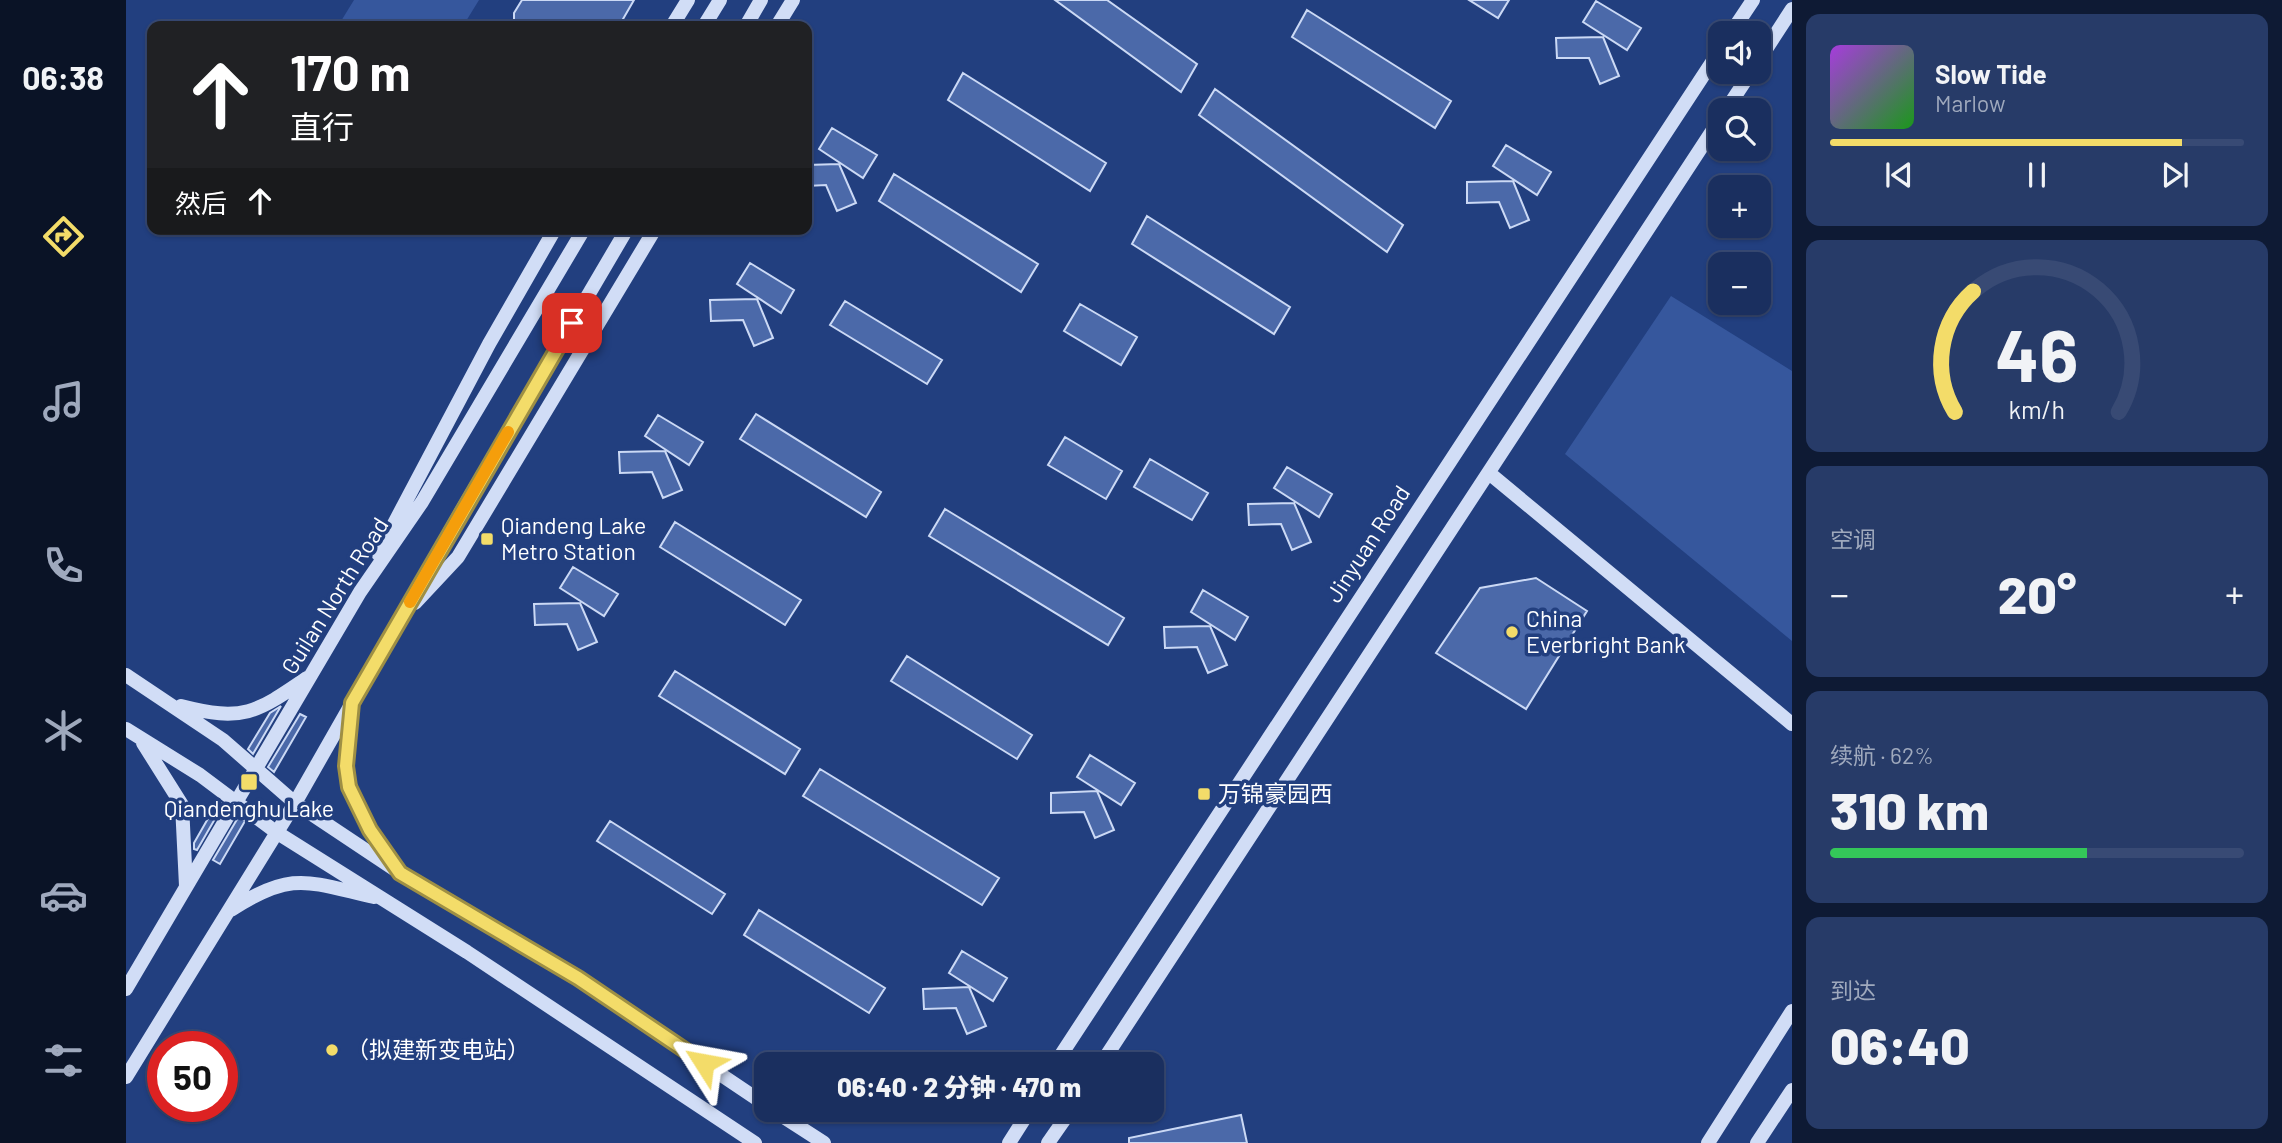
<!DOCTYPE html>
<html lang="zh">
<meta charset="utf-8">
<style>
body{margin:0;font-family:Barlow,"Noto Sans SC",sans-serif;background:#273b68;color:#f1f3f6;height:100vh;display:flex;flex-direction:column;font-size:26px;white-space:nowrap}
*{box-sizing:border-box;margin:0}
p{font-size:23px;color:#9fa9bd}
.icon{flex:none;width:38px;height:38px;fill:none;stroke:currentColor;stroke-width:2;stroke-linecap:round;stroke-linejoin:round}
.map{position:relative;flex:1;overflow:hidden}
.details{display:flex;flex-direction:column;gap:14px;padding:14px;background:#0e1a34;width:490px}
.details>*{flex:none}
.top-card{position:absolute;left:21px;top:21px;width:665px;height:214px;border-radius:14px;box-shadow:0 2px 5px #0004,0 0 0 2px #384a74;background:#202124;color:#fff;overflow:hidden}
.buttons{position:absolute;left:1582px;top:21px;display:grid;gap:14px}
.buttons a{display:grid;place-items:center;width:63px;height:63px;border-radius:14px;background:#1a2f5f;box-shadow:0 2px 5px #0004,0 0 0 2px #384a74;font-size:35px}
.speed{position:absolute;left:21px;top:1031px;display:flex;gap:14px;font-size:35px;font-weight:700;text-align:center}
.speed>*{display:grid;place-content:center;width:91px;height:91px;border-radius:50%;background:#1a2f5f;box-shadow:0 2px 5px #0004,0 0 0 2px #384a74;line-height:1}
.speed .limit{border:10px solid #d22;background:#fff;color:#111}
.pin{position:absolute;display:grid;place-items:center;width:60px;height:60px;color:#fff;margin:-30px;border-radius:14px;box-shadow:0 4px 10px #0006}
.me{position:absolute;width:77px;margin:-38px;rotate:304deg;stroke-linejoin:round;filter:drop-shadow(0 0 5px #0008)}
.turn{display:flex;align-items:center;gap:24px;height:147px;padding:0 28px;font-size:32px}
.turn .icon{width:91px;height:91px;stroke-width:2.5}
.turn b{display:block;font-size:49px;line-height:60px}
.then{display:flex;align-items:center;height:66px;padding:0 28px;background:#0003;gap:14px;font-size:26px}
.big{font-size:52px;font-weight:800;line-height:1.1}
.details .widget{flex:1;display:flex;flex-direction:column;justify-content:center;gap:10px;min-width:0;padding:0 24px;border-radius:14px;background:#273b68}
.details .dial{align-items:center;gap:0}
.dial svg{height:182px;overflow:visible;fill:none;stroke:#384a74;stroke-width:7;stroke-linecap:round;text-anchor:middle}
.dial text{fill:#f1f3f6;stroke:none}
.song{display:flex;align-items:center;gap:21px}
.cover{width:84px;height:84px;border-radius:10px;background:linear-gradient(135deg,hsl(280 70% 55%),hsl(120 70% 35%))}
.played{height:7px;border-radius:4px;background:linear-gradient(90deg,#f3dc69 85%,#384a74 85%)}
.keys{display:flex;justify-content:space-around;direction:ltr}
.heat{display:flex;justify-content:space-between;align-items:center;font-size:38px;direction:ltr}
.charge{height:10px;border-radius:5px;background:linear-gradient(90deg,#34c759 62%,#384a74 0)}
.trip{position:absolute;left:628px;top:1052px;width:410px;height:70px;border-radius:14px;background:#1a2f5f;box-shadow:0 2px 5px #0004,0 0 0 2px #384a74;font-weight:800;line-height:70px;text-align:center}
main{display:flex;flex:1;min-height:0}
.menu{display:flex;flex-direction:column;width:126px;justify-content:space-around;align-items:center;background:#0a1326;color:#9fa9bd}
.menu .icon{width:49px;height:49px}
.menu .selected{color:#f3dc69}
.menu b{font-size:32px;color:#f1f3f6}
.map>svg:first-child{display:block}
.green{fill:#36579d}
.building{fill:#4b69a9;stroke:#cbd9f5;stroke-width:2}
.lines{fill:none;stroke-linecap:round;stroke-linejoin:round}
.secondary{stroke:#d1ddf6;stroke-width:14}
.route-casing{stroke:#9e8f44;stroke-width:18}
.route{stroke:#f3dc69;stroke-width:12}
.slow{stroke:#f59e0b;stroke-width:12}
.poi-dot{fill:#f3dc69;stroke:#223f7f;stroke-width:2.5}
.labels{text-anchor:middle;stroke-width:7;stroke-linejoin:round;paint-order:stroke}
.poi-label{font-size:23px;fill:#fff;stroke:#223f7f;text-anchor:start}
.street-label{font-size:23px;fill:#fff;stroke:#223f7f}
</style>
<main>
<nav class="menu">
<b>06:38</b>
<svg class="icon selected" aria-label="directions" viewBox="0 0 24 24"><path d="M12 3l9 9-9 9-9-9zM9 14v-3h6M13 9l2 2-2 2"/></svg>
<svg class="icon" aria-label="music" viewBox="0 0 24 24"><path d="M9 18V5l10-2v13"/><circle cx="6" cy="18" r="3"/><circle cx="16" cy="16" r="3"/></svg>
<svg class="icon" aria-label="phone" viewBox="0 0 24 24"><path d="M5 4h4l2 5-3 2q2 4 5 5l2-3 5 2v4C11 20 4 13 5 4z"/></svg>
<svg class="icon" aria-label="climate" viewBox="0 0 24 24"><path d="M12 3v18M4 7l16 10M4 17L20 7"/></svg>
<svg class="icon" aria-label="car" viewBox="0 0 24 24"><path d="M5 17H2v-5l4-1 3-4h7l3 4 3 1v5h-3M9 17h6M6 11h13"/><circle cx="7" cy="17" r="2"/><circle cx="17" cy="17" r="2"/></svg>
<svg class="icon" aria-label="filters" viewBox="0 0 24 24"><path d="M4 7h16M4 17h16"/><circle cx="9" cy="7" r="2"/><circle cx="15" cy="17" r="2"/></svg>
</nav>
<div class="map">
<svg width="1666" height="1143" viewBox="0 0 1666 1143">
<rect width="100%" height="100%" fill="#223f7f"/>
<path class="green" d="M228,0H353L337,26H212Z
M1545,296L1666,371V641L1439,454Z"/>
<path class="building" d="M396,0H508L493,26H388V13Z
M929,0H981L1071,64L1055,92Z
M1343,0H1383L1372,18Z
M1470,1L1515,28L1501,50L1457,22Z
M1181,10L1325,101L1309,128L1166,37Z
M1477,37L1493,76L1474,84L1463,58H1431L1430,38Z
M837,73L980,163L964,191L822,100Z
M1089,89L1277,225L1261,252L1073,115Z
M706,128L751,155L737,178L693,149Z
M1380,145L1425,172L1411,195L1367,166Z
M713,164L730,203L711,211L700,185L681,186V165Z
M768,174L912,264L895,292L753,201Z
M1387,181L1403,220L1384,228L1373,202L1341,203V182Z
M1021,216L1164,307L1148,334L1006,244Z
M624,263L668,290L655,313L611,284Z
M631,299L647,338L628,346L617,320L585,321L584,300Z
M719,301L816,360L801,384L704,325Z
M954,304L1011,337L995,365L938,331Z
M630,414L755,492L740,517L614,439Z
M532,415L577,442L563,465L519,436Z
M939,437L996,471L980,499L922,465Z
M539,451L556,490L537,498L526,472L494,473L493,452Z
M1024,459L1082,493L1066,520L1008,487Z
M1161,467L1206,494L1193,517L1148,488Z
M1168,503L1185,542L1166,550L1155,524L1123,525L1122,504Z
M819,509L998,618L982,645L803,536Z
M549,522L675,600L659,625L534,547Z
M447,567L492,594L478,616L434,588Z
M1410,578L1461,611L1400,709L1310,653L1354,588Z
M1077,590L1122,617L1109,640L1065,612Z
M454,603L471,642L452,650L441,624L409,625L408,604Z
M1084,626L1101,665L1082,673L1071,647L1039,648L1038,627Z
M781,656L906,735L891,759L765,681Z
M549,671L674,749L659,774L533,696Z
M155,706L127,754L122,749L144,713Z
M174,714L180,717L148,772L142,767Z
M964,755L1009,783L995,805L951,777Z
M694,769L873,878L856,905L677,796Z
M971,791L988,830L969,838L958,812L925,813V793Z
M92,801L97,805L71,850L68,849V843Z
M113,816L119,821L94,864L87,860Z
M484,821L599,894L586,914L471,841Z
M633,910L759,988L743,1013L618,935Z
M836,951L881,978L867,1001L823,973Z
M843,987L860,1026L841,1034L830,1008L798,1009L797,989Z
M1115,1115L1121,1143H1003V1138Z"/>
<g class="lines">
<path class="secondary" d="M546,26L562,0
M578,26L594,0
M620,26L635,0
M651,26L667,0
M1605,33L1627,0
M1633,60L1666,9
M1600,110L1625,72
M1363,473L1666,724
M252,554L363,344L429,229
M289,603L332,557L529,229
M0,675L97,740L169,803L274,873L451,978L640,1105
M55,706C117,722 130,713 181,678
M226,707C224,726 219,748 221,768C224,804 249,837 269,866
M0,729L74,775L150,832L341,952L629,1143
M17,743L56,805L60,886
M105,910C166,870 182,882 248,897
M0,989L234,592L296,502L458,229
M929,1064L1594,50
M975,1064L1594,119
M0,1077L169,803L336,510L501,229
M647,1110L698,1143
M883,1143L904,1110
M922,1143L945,1110
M1582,1143L1666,1011
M1631,1143L1666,1090"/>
</g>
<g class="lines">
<g class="route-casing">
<path id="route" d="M446,323L226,703L220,766L223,787L244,830L274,873L452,978L578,1063"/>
</g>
<use href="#route" class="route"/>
<path class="slow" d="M284,602L382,432"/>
</g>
<g class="poi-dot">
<rect x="354" y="532" width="14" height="14" rx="3.5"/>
<circle cx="1386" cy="632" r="7"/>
<rect x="114" y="773" width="18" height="18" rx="3.5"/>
<rect x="1071" y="787" width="14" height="14" rx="3.5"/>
<circle cx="206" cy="1050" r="7"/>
</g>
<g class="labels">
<g class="poi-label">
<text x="375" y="534">Qiandeng Lake<tspan x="375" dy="26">Metro Station</tspan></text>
<text x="1400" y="627">China<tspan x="1400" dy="26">Everbright Bank</tspan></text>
<text x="1092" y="802">万锦豪园西</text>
<text x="123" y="817" text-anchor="middle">Qiandenghu Lake</text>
<text x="220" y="1058">（拟建新变电站）</text>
</g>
<g class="street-label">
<text transform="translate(1242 544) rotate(-57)" y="8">Jinyuan Road</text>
<text transform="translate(209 596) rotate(-58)" y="8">Guilan North Road</text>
</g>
</g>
</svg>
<div class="buttons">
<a><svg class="icon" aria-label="sound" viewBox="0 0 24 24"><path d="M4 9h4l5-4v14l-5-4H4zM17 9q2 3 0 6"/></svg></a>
<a><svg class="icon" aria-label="search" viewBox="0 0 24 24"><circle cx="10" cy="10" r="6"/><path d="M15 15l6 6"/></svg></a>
<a>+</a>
<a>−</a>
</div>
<div class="speed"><div class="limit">50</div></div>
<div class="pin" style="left:446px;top:323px;background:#d93025"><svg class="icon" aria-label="arrive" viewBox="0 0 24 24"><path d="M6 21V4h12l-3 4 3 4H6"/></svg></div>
<svg class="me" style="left:578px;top:1063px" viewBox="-20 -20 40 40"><path d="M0-17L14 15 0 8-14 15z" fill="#f3dc69" stroke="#fff" stroke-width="4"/></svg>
<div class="trip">06:40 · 2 分钟 · 470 m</div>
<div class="top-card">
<div class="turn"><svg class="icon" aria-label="ahead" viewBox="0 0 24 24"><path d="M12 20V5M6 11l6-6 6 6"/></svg><div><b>170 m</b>直行</div></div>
<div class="then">然后<svg class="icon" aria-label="ahead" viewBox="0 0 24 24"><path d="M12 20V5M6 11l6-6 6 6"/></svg></div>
</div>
</div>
<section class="details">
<div class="widget">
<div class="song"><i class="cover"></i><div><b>Slow Tide</b><p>Marlow</p></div></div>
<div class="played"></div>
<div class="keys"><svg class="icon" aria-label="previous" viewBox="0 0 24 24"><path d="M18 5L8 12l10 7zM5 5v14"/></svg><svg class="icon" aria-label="pause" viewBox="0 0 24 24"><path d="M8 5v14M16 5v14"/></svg><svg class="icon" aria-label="next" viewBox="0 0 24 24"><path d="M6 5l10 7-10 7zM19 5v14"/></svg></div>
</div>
<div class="widget dial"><svg viewBox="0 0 100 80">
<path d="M14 69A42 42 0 1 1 86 69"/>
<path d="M14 69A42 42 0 0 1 22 16" stroke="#f3dc69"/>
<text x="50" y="56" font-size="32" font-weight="700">46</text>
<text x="50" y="72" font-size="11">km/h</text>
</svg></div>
<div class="widget"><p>空调</p>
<div class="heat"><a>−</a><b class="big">20°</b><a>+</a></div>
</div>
<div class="widget"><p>续航 · 62%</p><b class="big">310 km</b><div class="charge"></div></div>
<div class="widget"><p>到达</p><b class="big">06:40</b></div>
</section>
</main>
